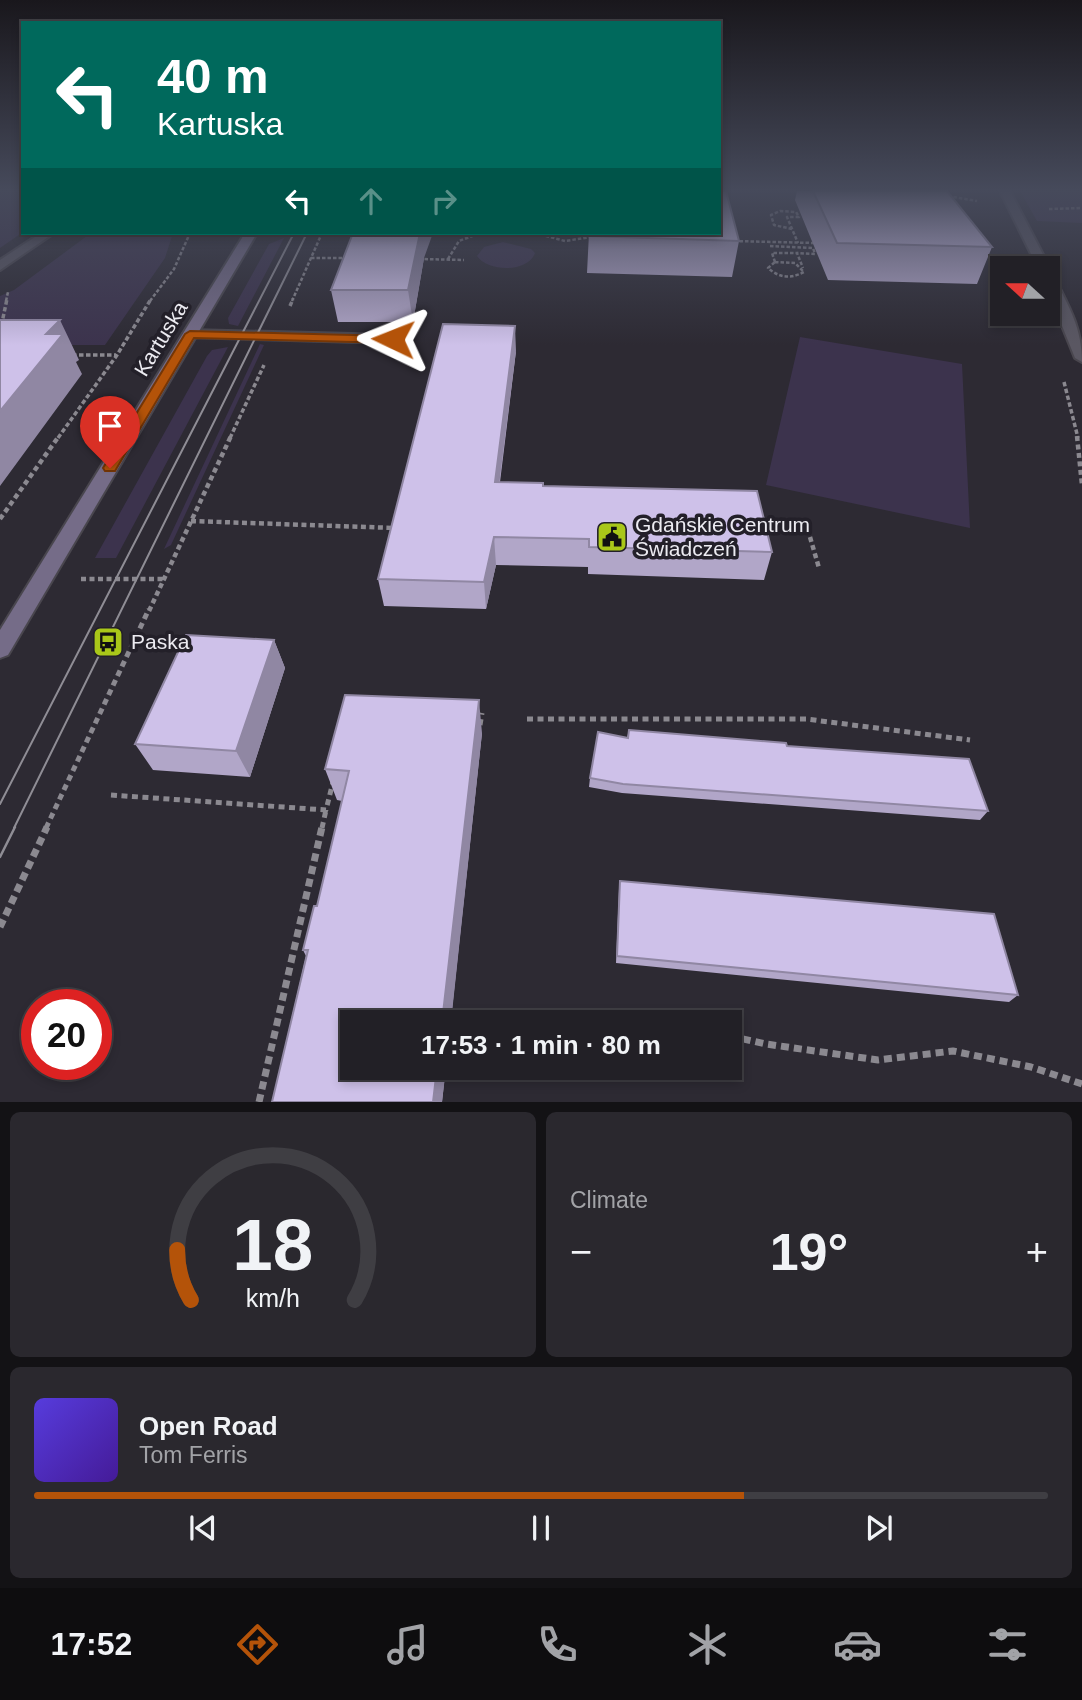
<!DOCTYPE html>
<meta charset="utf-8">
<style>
body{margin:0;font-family:Arial,sans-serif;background:#2a282e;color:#f1f3f6;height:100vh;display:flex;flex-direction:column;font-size:26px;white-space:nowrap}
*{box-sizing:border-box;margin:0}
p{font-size:23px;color:#a2a3a7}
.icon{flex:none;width:38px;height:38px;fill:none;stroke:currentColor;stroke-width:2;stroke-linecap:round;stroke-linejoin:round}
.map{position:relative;height:1102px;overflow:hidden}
.details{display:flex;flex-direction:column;gap:10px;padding:10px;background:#131215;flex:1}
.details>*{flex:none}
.guide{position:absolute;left:21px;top:21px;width:700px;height:214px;border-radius:0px;box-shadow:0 4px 10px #0003,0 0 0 2px #3f3e43;background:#00695c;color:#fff;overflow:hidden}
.needle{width:46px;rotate:291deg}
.buttons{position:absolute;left:990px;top:256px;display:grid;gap:14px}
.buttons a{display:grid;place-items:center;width:70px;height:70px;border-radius:0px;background:#222026;box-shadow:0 4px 10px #0003,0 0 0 2px #3f3e43;font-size:35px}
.speed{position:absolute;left:21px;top:989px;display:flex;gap:14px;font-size:35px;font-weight:700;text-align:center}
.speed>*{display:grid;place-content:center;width:91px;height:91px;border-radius:50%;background:#222026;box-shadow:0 4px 10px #0003,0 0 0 2px #3f3e43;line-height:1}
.speed .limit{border:10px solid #d22;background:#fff;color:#111}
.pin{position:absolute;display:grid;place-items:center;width:60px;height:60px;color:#fff;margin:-72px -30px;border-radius:50% 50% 50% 0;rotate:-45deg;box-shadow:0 0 7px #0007}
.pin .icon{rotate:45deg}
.me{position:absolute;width:77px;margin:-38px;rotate:272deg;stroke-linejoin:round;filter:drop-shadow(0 0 5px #0008)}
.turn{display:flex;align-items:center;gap:24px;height:147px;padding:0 21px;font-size:32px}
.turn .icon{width:91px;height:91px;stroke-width:2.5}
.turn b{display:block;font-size:49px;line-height:60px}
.lanes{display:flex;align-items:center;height:66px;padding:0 21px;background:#0003;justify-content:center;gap:35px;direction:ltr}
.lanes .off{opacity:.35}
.big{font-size:52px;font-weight:700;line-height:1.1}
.details .widget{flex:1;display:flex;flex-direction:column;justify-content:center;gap:10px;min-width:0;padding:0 24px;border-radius:10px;background:#2a282e}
.details .dial{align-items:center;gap:0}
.dial svg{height:182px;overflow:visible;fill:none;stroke:#3f3e43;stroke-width:7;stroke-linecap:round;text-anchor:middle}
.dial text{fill:#f1f3f6;stroke:none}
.song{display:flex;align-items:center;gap:21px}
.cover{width:84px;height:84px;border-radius:10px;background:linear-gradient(135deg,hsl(250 70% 55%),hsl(260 70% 35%))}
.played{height:7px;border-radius:4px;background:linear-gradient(90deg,#b45309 70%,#3f3e43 70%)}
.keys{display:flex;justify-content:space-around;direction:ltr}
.heat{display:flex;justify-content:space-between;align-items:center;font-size:38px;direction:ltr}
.details .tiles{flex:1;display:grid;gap:10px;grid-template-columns:1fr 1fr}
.widget:last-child{grid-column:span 2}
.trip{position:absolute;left:340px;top:1010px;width:402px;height:70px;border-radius:0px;background:#222026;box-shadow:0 4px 10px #0003,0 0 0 2px #3f3e43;font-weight:700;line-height:70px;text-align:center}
.tabs{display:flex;height:112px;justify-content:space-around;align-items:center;background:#0e0d0f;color:#a2a3a7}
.tabs .icon{width:49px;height:49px}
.tabs .on{color:#b45309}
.tabs b{font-size:32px;color:#f1f3f6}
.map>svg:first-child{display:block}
.green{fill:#3c334d}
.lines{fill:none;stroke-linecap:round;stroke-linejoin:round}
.service-casing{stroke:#49464e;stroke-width:4}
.minor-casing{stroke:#49464e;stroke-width:4}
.secondary-casing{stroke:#49464e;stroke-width:4}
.path-far4{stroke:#8b8990;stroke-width:2.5;stroke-dasharray:3.5 2;stroke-linecap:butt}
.path-far3{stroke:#8b8990;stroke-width:3.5;stroke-dasharray:4.5 2.5;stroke-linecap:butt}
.path-far2{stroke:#8b8990;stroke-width:4.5;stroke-dasharray:5 3.5;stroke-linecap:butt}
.path-far1{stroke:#8b8990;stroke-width:5;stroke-dasharray:6 4.5;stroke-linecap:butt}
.path{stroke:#8b8990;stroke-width:7;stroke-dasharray:8 5;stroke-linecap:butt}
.service{fill:#5a5762;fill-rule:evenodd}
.minor{fill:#5a5762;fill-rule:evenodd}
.secondary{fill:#756c88;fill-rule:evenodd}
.tram-far1{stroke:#8f8d95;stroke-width:2}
.tram{stroke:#8f8d95;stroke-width:2.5}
.wall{fill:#b1a6c8}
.shaded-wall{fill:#9087a3}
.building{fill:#cec1e9;stroke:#9087a3;stroke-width:2}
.route{fill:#b45309;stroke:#753606;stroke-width:2}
.labels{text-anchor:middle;stroke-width:7;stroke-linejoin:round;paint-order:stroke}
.street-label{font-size:21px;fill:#ecebf1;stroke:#232029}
.poi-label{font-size:21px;fill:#ecebf1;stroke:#232029;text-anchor:start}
</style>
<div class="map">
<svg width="1082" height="1102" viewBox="0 0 1082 1102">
<rect width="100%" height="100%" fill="#2d2a33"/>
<path class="green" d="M0,191H23V232L0,248Z
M1020,191H1082V223L1037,221Z
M91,233H173L165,258L105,345H0V296L14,290Z
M284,238L238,326L229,324L228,318L269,244Z
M503,242L531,249L535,253C528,273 488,272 477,256L484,247Z
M800,337L962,364L970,528L766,485Z
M260,344L264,345L171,545L164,549Z
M228,347L116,558H95L207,356L212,350Z"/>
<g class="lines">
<g class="service-casing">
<path id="service" d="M190,330L393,335L400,339L393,343L185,337L183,334Z"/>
</g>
<g class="minor-casing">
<path id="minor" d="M1000,191H1010L1050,268L1048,271V268H1038Z
M41,233H54L0,270V260Z
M1048,273L1054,277C1069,307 1082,328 1082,362L1075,358L1048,291Z"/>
</g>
<g class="secondary-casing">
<path id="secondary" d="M245,233H257L8,655L0,658V630Z"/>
</g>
<path class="path-far4" d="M948,196L977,201
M1049,209L1082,208
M792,229L774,225L771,215L780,211L796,212L799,217H787L798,243
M535,233L565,241L591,237
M321,235H356
M734,241L814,243
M770,246L813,248L815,254L797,253
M311,258H347
M419,259L464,260
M448,259L459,241L480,233
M775,262L795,263L804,272C791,279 779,278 768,268Z
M775,262L772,253H797L803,268
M6,301L8,292
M150,301L174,269L190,233
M292,301L322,233"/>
<path class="path-far3" d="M290,306L293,299
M0,332L7,299
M72,355H116
M1064,382L1078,438
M58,438L117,355L151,299
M230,438L264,365"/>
<path class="path-far2" d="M1077,436L1082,485
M0,519L59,436
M191,521L395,528
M810,537L819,568
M81,579H164
M149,611L231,436"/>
<path class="path-far1" d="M527,719H806L970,740
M480,725L482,713
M111,795L326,810L333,782
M46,828L149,609
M322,828L326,810"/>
<path class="path" d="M0,927L47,827
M572,1019L595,1022
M641,1022H671
M730,1036L766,1044L878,1060L953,1051L1031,1067L1082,1084
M259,1102L322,827"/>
<use href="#service" class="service"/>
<use href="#minor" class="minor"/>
<use href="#secondary" class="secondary"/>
<path class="tram-far1" d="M0,804L294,233
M14,828L307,233"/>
<path class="tram" d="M0,857L15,827"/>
</g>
<path class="wall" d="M797,191H947L992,247L977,284L828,280L795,200Z
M589,233L739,241L732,277L587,273Z
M424,258L413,322H338L331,290Z
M516,351L500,482L543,486L772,552L764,580L588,574V567L496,565L486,609L384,606L378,579Z
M274,640L285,668L250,777L153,770L135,744Z
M629,730L787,746L988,811L980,820L622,793L589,787L590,778L627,738Z
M482,733L442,1102H272L306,956L303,950L317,906L342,801L337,800L325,769Z
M620,881L1018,995L1009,1002L616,963L619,889Z"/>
<path class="shaded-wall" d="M420,233H433L424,258L413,322L408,290Z
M60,320L79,360L76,362L82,374L0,486V411L46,334Z
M515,326L516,351L496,509L495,482Z
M494,537L496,565L486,609L484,582Z
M274,640L285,668L250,777L236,751Z
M479,700L482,733L451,1022H442Z
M437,1068H446L442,1102H433Z"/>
<path class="building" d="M719,191H726L739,241L588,236L589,233H719Z
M813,191H947L992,247L837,243Z
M353,233H420L408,290H331Z
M0,320H60L46,334H63L0,411Z
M443,324L515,326L495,482L543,483V486L757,491L772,552L589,547V539L494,537L484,582L378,579Z
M186,635L274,640L236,751L135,744Z
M345,695L479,700L442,1022H352V1068H437L433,1102H272L308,950H303L314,906H317L349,771L325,769Z
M629,730L786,743L787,746L969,759L988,811L623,784L590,778L598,732L628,738Z
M620,881L994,914L1018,995L617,956Z"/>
<linearGradient id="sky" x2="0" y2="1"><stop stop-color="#19171c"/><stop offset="0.55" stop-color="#464a5b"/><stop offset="1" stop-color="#464a5b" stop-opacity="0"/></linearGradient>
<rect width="1082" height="345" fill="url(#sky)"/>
<path class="route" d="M190,331L393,336L399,339L393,343L194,338L115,471H105L103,468L185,334Z"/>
<defs>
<g id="civic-square" transform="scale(1.575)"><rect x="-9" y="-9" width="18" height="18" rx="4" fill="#a9c719" stroke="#232029"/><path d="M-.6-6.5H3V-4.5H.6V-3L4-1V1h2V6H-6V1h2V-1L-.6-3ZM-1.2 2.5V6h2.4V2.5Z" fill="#111"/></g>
<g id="bus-square" transform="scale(1.575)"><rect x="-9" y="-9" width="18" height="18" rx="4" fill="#a9c719" stroke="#232029"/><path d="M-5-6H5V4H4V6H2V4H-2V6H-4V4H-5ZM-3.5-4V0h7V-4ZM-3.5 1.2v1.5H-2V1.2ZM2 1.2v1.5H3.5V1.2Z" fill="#111"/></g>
</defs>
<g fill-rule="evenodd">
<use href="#civic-square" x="612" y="537"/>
<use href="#bus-square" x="108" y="642"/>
</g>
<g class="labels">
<g class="street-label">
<text transform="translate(161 339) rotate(-59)" y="7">Kartuska</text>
</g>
<g class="poi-label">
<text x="635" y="532">Gdańskie Centrum<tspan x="635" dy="24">Świadczeń</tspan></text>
<text x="131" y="649">Paska</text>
</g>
</g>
</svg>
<div class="buttons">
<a><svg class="needle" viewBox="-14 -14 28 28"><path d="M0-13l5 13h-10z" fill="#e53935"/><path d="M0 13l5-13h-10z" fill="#a2a3a7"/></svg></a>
</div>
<div class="speed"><div class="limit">20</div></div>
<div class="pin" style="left:110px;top:468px;background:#d93025"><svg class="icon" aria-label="arrive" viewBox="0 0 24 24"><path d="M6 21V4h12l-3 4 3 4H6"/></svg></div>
<svg class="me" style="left:393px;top:339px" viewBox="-20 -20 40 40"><path d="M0-17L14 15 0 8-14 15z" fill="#b45309" stroke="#fff" stroke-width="4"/></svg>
<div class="trip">17:53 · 1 min · 80 m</div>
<div class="guide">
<div class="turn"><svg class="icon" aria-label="left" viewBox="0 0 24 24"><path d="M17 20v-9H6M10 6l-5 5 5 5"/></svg><div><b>40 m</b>Kartuska</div></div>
<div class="lanes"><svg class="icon" aria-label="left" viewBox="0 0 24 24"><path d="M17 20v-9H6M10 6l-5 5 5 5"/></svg><svg class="icon off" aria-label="ahead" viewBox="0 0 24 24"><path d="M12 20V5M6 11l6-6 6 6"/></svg><svg class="icon off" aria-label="right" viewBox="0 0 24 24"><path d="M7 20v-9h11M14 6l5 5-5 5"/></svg></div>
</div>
</div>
<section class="details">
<div class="tiles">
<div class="widget dial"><svg viewBox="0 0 100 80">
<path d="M14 69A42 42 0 1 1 86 69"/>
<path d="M14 69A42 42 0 0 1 8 47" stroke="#b45309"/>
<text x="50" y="56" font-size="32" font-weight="700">18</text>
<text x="50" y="72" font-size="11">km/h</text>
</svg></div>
<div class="widget"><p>Climate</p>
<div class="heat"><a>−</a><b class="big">19°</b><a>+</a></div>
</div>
<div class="widget">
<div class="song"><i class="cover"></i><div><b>Open Road</b><p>Tom Ferris</p></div></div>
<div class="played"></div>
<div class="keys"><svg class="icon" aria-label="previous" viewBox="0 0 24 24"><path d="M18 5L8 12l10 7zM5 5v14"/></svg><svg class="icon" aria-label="pause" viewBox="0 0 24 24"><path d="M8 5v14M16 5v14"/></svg><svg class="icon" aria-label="next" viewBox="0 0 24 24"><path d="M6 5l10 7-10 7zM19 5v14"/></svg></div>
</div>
</div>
</section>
<nav class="tabs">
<b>17:52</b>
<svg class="icon on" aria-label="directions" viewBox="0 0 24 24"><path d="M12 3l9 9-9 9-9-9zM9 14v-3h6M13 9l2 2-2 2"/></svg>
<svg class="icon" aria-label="music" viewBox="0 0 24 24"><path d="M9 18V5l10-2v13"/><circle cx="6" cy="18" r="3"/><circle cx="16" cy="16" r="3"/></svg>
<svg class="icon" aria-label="phone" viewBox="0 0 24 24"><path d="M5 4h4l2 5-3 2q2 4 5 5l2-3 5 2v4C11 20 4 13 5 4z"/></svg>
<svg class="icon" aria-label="climate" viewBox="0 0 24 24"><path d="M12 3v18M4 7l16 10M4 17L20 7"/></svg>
<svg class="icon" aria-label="car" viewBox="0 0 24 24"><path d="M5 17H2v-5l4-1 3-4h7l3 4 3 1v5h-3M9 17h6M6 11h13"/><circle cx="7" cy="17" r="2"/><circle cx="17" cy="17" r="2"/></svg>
<svg class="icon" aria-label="filters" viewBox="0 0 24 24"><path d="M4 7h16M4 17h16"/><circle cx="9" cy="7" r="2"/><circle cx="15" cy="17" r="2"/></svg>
</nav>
